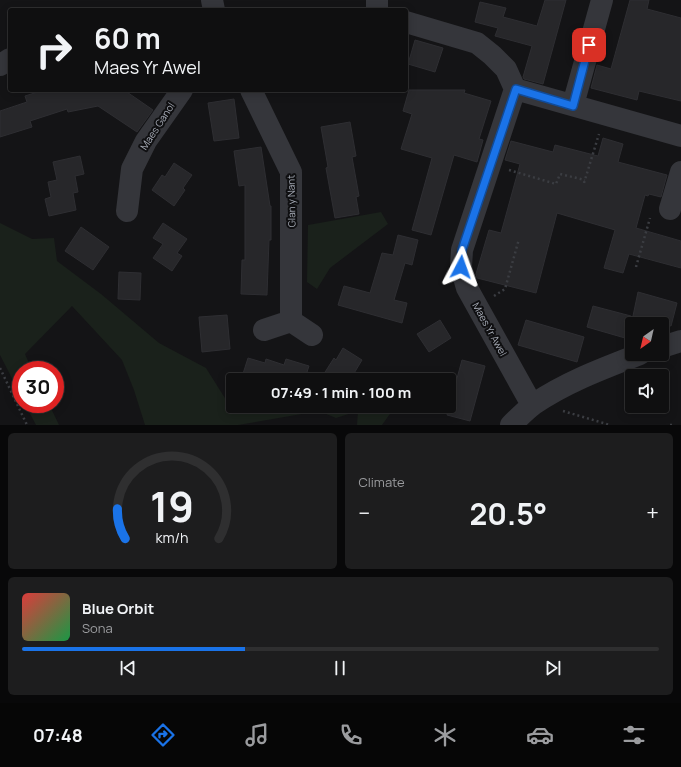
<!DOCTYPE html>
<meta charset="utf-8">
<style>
body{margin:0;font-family:Manrope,sans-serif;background:#1d1d1e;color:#f1f3f6;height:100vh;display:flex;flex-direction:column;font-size:15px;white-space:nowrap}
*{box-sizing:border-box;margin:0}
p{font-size:13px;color:#9b9c9f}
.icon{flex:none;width:22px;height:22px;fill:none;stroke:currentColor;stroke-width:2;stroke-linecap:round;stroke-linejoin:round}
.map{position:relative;height:425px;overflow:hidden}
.side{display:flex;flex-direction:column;gap:8px;padding:8px;background:#080809;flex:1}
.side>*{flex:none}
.guide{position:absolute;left:8px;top:8px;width:400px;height:84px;border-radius:4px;box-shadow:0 2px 10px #0003,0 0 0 1px #2f2f30;background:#0f0f10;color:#f1f3f6;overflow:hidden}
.needle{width:26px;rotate:214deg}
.controls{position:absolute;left:625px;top:317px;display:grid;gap:8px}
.controls a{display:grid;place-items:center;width:44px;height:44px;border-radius:4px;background:#0f0f10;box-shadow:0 2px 10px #0003,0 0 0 1px #2f2f30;font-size:20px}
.speed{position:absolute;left:12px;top:361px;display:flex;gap:8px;font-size:20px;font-weight:700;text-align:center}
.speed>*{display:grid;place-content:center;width:52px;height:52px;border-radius:50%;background:#0f0f10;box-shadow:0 2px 10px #0003,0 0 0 1px #2f2f30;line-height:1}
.speed .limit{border:6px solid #d22;background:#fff;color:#111}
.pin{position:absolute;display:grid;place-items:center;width:34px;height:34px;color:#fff;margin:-17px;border-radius:8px;box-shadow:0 2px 6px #0006}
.me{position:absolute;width:44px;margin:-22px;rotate:4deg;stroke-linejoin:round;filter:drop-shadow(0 0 3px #0008)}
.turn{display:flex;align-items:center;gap:14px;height:84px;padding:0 20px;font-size:18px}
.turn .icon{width:52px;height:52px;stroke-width:2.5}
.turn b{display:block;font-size:28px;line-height:34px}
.big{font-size:30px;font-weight:700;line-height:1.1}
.side .card{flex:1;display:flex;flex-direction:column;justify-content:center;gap:6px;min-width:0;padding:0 14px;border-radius:6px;background:#1d1d1e}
.side .dial{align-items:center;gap:0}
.dial svg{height:104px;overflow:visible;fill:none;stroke:#2f2f30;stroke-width:7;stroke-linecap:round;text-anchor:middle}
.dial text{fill:#f1f3f6;stroke:none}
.song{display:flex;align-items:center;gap:12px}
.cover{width:48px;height:48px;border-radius:6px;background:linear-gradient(135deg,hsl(0 70% 55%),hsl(140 70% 35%))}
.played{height:4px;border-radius:2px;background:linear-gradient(90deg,#1a73e8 35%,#2f2f30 35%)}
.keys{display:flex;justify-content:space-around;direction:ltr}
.heat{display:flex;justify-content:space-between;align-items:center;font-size:22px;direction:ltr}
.side .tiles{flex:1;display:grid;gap:8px;grid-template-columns:1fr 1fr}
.card:last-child{grid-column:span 2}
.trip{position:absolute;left:226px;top:373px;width:230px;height:40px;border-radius:4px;background:#0f0f10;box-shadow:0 2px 10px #0003,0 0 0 1px #2f2f30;font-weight:700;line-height:40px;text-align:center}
.menu{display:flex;height:64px;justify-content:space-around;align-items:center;background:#060606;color:#9b9c9f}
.menu .icon{width:28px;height:28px}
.menu .current{color:#1a73e8}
.menu b{font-size:18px;color:#f1f3f6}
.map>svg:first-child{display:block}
.green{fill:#1a211b}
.building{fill:#27272a;stroke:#2e2e32}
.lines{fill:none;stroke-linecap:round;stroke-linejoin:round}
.path{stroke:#3b3d42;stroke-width:2.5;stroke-dasharray:2 3;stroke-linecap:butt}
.minor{stroke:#35363b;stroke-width:22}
.route-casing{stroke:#114b97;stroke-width:10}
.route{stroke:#1a73e8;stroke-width:7}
.labels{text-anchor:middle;stroke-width:4;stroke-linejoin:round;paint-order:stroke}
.street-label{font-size:10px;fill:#a6abb6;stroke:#0f0f11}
</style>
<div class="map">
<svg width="681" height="425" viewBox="0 0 681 425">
<rect width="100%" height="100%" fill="#141416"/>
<path class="green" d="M381,212L388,224L330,268L317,289L307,282L308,225Z
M0,223L32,239L54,238L57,261L101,294L159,343L206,368L228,403L237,413L250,406H386L392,411L382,425H357L358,411L336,418L319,411L238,425H145L134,390L122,360L72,306L25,354L32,370H21V396L0,355Z
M25,404H49L59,425H36Z"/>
<path class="building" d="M545,0H566L543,84L524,79L523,77L532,46L495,36L498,28L475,22L480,2L506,8L503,17L537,26Z
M630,0H649L647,9L681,18V101L639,91L637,100L591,88L597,65L611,69Z
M415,40L443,48L435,72L408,64Z
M44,90H124L153,110L137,132L98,106L68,112L67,109L30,121L32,127L0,137V111L27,102L25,96Z
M409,90H465L464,93L491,101L479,139L483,140L477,162L454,155L431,235L412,230L432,158L401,149L412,114L403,111Z
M234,99L239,138L214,141L208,103Z
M350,122L356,156L352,157L359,196L356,197L359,214L335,218L326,168L328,167L321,127Z
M603,138L623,144L618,162L667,175L661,197L649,194L648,196L645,195L636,228L681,241V268L629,254L623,273L604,268L615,230L557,213L536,293L477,278L476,274L489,230L501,233L520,164L505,160L511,141L553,152L555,145L598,156Z
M261,147L270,206H271V240H269L267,295L241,294L242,260H245V185L239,186L234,151Z
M80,156L84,174L75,176L78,192L73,193L76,210L49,216L45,199L51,197L48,182L57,180L53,162Z
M174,163L192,175L183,188L185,190L174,206L152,190L162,175L165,177Z
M163,223L187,239L177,253L182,256L172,271L153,258L163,244L153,238Z
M81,227L109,247L93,270L65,251Z
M398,235L418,240L412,265L405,263L394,300L407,303L402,323L338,305L344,286L370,293L382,253L393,255Z
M119,272L141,273L140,300L118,299Z
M638,292L677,303L671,326L633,316Z
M593,306L631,316L625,338L587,327Z
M227,315L230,349L202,352L199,317Z
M440,320L451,338L429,352L417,334Z
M526,320L584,337L577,362L518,345Z
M343,348L362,360L350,380H241L248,358L265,363L266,359L284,365L286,359L309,366L307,372L321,376L320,380L334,358L336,360Z
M462,360L485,366L470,421L447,415Z"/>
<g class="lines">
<path class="path" d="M509,170L556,184L560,174L585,180
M584,183L599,134
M636,267L650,218
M494,296L505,289L519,239
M0,368L27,425
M563,411L610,425
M670,425H673"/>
<path class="minor" d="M212,0L214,10
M377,10V0
M406,22L477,43L492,55L506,69L515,89L462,250L461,267L467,288L532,405
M0,65L10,59
M515,89L681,136
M251,90L291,172V321
M573,105L602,0
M670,209L681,172
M127,211L132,169L146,141L182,90
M264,330L291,321L312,335
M662,347L681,341
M511,425C518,418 526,410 534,404C566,382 604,368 640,354"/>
</g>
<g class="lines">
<g class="route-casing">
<path id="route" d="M461,267L462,250L516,89L573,106L589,45"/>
</g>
<use href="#route" class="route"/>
</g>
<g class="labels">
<g class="street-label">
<text transform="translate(157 126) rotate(-57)" y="4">Maes Ganol</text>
<text transform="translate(291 201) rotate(-91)" y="4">Glan y Nant</text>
<text transform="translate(490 329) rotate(61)" y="4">Maes Yr Awel</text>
</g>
</g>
</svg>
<div class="controls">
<a><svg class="needle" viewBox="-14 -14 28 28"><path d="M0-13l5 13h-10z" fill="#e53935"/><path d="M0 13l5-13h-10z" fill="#9b9c9f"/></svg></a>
<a><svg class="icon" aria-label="sound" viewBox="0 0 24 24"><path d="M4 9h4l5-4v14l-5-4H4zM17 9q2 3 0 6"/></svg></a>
</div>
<div class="speed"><div class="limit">30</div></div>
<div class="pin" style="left:589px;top:45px;background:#d93025"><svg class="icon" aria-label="arrive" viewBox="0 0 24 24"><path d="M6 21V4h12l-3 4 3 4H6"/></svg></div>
<svg class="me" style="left:461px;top:267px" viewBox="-20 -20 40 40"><path d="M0-17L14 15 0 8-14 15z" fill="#1a73e8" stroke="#fff" stroke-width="4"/></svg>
<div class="trip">07:49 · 1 min · 100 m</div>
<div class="guide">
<div class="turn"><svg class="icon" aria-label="right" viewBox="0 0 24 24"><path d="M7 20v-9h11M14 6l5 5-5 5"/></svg><div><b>60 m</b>Maes Yr Awel</div></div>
</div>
</div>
<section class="side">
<div class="tiles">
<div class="card dial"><svg viewBox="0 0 100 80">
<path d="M14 69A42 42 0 1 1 86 69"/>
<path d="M14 69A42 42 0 0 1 8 46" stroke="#1a73e8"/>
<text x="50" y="56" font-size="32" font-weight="700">19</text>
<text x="50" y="72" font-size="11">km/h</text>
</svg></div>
<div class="card"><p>Climate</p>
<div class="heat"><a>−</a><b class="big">20.5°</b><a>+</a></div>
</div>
<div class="card">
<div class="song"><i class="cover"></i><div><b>Blue Orbit</b><p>Sona</p></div></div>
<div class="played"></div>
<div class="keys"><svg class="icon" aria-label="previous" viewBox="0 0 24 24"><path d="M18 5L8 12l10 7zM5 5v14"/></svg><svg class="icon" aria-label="pause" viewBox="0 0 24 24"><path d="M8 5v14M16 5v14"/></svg><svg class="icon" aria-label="next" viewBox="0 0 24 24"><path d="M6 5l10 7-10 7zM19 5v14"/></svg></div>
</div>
</div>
</section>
<nav class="menu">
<b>07:48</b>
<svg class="icon current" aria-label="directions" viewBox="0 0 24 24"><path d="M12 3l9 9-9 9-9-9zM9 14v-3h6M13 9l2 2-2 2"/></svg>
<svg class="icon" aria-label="music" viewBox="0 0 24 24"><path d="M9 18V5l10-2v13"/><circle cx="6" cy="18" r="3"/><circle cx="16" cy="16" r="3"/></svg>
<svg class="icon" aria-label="phone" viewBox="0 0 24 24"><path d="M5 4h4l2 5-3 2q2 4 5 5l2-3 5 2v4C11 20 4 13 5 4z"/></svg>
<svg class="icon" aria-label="climate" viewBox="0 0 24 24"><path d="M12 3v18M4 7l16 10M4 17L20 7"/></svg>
<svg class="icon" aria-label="car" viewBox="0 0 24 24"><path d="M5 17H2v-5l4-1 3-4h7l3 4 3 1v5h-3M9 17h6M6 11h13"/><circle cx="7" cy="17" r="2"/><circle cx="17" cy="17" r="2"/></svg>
<svg class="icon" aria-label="filters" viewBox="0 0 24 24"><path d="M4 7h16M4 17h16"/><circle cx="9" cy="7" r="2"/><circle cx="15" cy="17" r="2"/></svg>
</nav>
